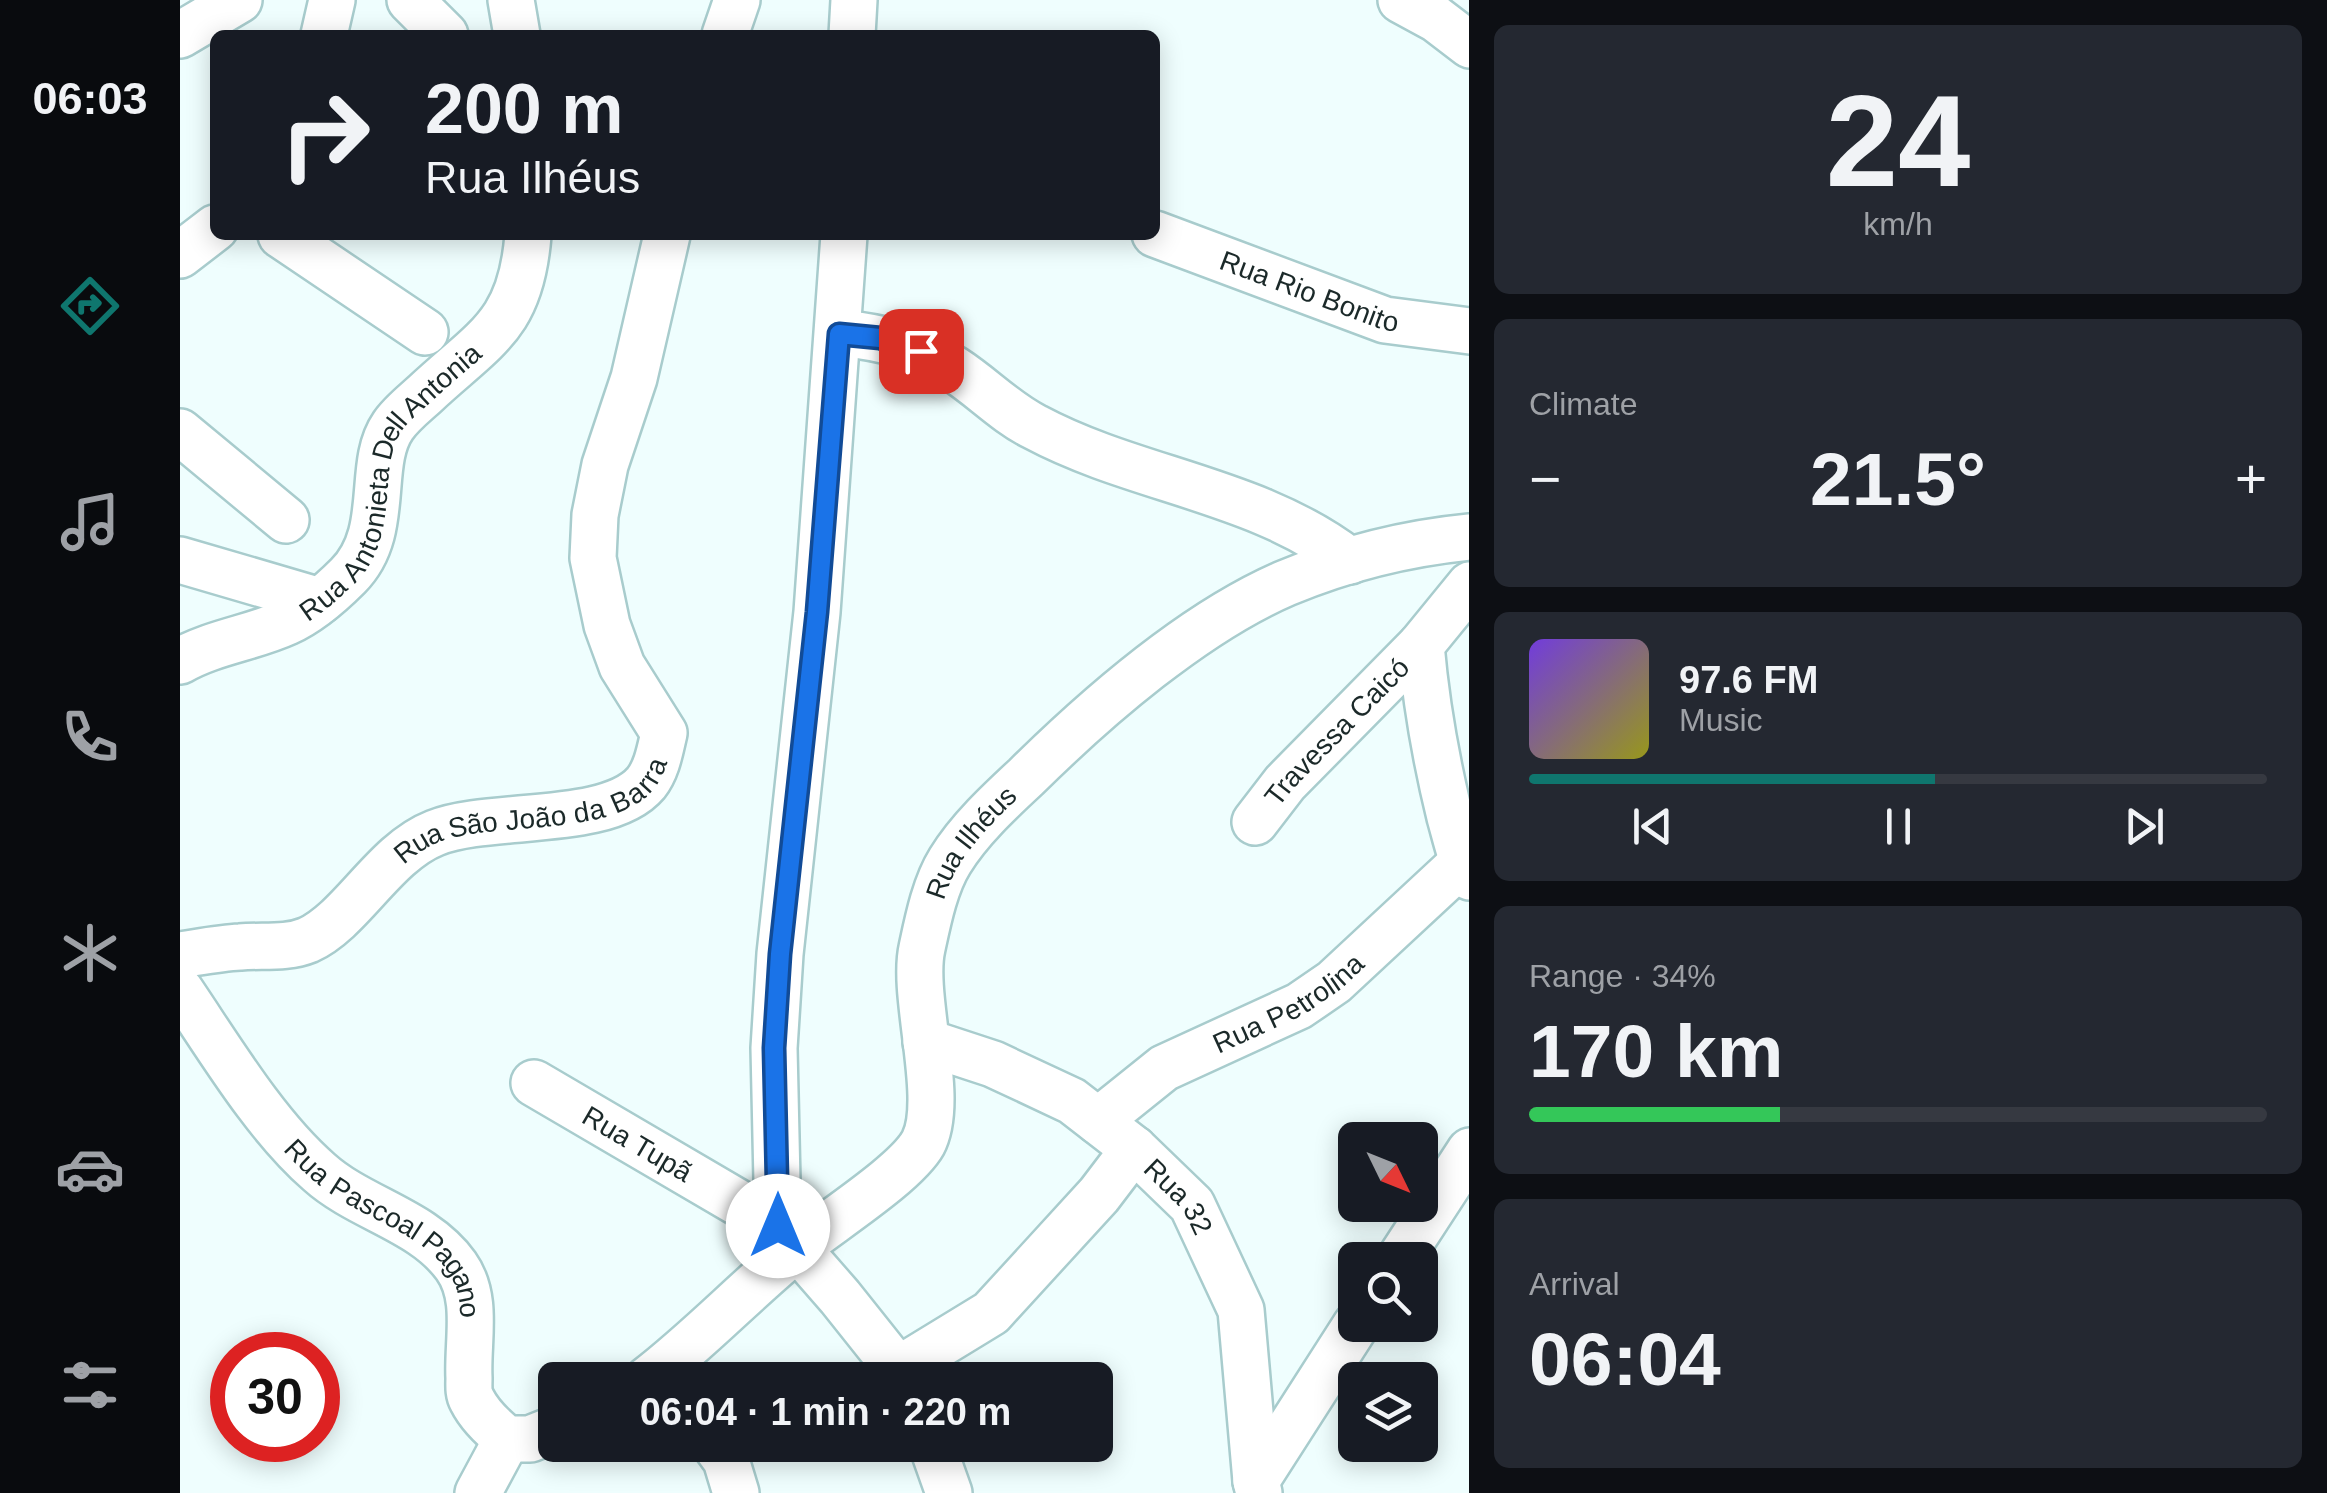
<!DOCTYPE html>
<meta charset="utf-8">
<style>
body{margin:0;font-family:Arial,sans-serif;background:#242831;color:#f1f3f6;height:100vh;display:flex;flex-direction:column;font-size:38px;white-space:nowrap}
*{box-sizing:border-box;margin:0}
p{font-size:32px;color:#9ea1a6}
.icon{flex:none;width:55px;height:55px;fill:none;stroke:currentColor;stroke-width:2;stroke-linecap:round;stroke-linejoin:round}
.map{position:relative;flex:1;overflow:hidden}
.details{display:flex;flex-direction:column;gap:25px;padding:25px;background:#0d0f14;width:858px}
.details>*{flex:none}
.top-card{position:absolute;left:30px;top:30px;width:950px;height:210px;border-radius:15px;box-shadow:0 5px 25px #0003;background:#171b24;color:#f1f3f6;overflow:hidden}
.needle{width:65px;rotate:133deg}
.buttons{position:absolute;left:1158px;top:1122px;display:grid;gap:20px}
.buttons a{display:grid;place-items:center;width:100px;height:100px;border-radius:15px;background:#171b24;box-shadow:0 5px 25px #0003;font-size:50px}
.speed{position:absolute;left:30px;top:1332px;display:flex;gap:20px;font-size:50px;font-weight:700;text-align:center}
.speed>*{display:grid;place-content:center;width:130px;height:130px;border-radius:50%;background:#171b24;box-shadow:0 5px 25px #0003;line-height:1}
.speed .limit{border:15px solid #d22;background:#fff;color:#111}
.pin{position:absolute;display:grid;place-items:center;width:85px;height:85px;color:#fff;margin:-42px;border-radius:20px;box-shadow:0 5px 15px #0006}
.me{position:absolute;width:110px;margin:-55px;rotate:0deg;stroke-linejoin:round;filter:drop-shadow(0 0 8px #0008)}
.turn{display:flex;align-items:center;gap:35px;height:210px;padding:0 50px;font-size:45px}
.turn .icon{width:130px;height:130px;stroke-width:2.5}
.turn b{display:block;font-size:70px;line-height:85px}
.big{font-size:75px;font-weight:700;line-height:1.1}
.details .card{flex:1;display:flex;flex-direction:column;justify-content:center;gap:15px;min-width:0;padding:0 35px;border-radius:15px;background:#242831}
.details .dial{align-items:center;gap:0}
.dial b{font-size:130px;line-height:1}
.song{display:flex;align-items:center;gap:30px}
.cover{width:120px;height:120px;border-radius:15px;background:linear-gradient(135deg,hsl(260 70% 55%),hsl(60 70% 35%))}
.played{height:10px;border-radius:5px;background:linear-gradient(90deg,#0f766e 55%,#363941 55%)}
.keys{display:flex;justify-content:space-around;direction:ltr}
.heat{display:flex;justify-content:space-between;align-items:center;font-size:55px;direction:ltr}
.charge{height:15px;border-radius:8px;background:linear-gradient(90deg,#34c759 34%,#363941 0)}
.trip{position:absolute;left:358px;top:1362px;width:575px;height:100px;border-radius:15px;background:#171b24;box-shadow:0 5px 25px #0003;font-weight:700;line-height:100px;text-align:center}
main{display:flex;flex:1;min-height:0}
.tabs{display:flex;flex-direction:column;width:180px;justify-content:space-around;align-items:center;background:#090b0e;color:#9ea1a6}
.tabs .icon{width:70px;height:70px}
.tabs .selected{color:#0f766e}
.tabs b{font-size:45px;color:#f1f3f6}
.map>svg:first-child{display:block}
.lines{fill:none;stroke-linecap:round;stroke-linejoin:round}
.minor-casing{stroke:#a8cccd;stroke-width:50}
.minor{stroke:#fff;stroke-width:45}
.route-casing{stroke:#114b97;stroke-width:25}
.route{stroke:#1a73e8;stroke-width:18}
.labels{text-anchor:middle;stroke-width:8;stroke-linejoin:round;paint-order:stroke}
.street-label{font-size:28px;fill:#1b2929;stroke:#effefe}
</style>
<main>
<nav class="tabs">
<b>06:03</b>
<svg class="icon selected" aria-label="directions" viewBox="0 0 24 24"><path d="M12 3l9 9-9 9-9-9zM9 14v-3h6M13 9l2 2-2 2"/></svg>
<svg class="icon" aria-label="music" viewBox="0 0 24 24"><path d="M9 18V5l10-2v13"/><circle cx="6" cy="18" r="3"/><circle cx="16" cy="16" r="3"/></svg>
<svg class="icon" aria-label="phone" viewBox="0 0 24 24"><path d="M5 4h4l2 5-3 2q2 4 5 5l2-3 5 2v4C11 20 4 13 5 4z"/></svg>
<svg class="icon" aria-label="climate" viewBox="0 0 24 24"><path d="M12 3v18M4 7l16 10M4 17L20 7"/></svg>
<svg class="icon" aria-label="car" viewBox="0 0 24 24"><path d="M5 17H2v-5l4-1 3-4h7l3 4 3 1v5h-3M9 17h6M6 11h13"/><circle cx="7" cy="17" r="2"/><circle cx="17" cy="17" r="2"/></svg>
<svg class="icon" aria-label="filters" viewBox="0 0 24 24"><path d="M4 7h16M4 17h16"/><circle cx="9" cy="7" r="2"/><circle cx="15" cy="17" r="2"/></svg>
</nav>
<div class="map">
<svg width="1290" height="1493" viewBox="0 0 1290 1493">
<rect width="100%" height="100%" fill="#effefe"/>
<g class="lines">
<g class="minor-casing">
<g id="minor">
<path d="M230,0L265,35"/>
<path d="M331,0L337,35"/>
<path d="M1221,0L1256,19L1290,45"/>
<path d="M0,35L59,0"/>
<path d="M144,35L152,0"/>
<path d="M545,35L557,0"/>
<path d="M672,35L674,0"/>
<path id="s1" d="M975,234L1205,320L1290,331"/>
<path d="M101,235L245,332"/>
<path d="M0,255L35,228"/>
<path d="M659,333C700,337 739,346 774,369C802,387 825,412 855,427C956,481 1077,489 1170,561"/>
<path d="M0,432L106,520"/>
<path d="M0,560L140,601"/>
<path d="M1290,585L1241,645C1246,703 1256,760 1270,817C1276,838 1280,858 1290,877"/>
<path id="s2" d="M0,661C33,642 72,638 107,622C129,612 151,593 168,576C212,532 186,465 213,426C221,414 234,404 245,394C305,338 341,326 348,235"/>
<path id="s3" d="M1075,822L1105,783L1241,645"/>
<path id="s4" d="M0,955C20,952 40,948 60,947C83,945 106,949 128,940C172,920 204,853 255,833C309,811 428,828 466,783C477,769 480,750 484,733L442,666L427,625L413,558L415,515L425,465L454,378L487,235"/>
<path id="s5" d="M0,990C40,1049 85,1125 139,1172C180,1209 243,1220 276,1266C299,1298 287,1341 289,1378C289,1385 288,1393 292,1400C300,1416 313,1428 327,1439H350L375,1429"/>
<path id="s6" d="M746,1042L813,1064L892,1101L954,1149L1012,1205L1061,1310L1076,1481L1079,1493"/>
<path id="s7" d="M354,1083L598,1226L660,1297L707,1356L721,1380"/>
<path id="s8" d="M918,1121L984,1068L1119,1006L1154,982L1282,863"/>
<path d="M598,1226L594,1048L600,954L637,612L664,235"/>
<path d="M1219,1260L1290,1151"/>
<path d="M716,1371L811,1313L919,1195L954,1149"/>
<path id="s9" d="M467,1380C519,1340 564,1292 615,1250C646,1224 725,1175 743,1143C766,1100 731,996 742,948C748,920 755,885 770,861C789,830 819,802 846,777C917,707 1015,622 1106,583C1164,559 1228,543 1290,537"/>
<path d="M535,1445L546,1460L556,1493"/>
<path d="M752,1445L769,1493"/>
<path d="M1076,1481L1176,1325"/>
<path d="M298,1493L327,1439"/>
</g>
</g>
<use href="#minor" class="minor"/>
</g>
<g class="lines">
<g class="route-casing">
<path id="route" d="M598,1226L594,1048L600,954L637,612L659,334L700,338L741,351"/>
</g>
<use href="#route" class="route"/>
</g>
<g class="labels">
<g class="street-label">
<text dy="10" stroke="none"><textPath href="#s1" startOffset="165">Rua Rio Bonito</textPath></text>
<text dy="10" stroke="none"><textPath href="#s2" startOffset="298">Rua Antonieta Dell Antonia</textPath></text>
<text dy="10" stroke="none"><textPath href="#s3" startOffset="122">Travessa Caicó</textPath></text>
<text dy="10" stroke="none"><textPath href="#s4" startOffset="398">Rua São João da Barra</textPath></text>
<text dy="10" stroke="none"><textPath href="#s9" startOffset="680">Rua Ilhéus</textPath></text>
<text dy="10" stroke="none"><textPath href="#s8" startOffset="225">Rua Petrolina</textPath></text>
<text dy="10" stroke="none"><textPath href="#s7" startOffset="120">Rua Tupã</textPath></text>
<text dy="10" stroke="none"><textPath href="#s6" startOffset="302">Rua 32</textPath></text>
<text dy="10" stroke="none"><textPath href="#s5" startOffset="320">Rua Pascoal Pagano</textPath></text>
</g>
</g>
</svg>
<div class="buttons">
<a><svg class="needle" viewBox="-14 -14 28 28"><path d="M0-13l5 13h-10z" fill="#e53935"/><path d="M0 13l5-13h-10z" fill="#9ea1a6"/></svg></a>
<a><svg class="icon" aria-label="search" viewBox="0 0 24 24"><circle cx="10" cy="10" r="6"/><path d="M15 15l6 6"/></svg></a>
<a><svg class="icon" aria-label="layers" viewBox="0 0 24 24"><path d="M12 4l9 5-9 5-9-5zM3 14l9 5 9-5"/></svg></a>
</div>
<div class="speed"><div class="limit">30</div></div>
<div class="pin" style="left:741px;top:351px;background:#d93025"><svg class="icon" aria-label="arrive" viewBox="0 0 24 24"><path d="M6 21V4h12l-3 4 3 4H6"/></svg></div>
<svg class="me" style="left:598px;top:1226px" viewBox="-20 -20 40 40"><circle r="19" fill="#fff"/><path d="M0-13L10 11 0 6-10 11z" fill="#1a73e8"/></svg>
<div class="trip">06:04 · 1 min · 220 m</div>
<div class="top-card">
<div class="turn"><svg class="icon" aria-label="right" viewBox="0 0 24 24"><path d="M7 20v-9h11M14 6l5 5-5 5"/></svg><div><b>200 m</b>Rua Ilhéus</div></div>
</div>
</div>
<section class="details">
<div class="card dial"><b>24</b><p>km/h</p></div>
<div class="card"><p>Climate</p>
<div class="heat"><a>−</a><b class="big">21.5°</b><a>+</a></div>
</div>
<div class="card">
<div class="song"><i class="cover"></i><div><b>97.6 FM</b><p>Music</p></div></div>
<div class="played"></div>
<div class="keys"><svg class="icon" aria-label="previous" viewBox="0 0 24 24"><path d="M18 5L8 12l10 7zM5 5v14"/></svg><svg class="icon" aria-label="pause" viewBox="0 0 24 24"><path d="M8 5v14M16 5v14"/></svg><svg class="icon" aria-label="next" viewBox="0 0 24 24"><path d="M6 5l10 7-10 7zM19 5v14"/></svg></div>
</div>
<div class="card"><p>Range · 34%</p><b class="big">170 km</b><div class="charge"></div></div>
<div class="card"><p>Arrival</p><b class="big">06:04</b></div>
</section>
</main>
